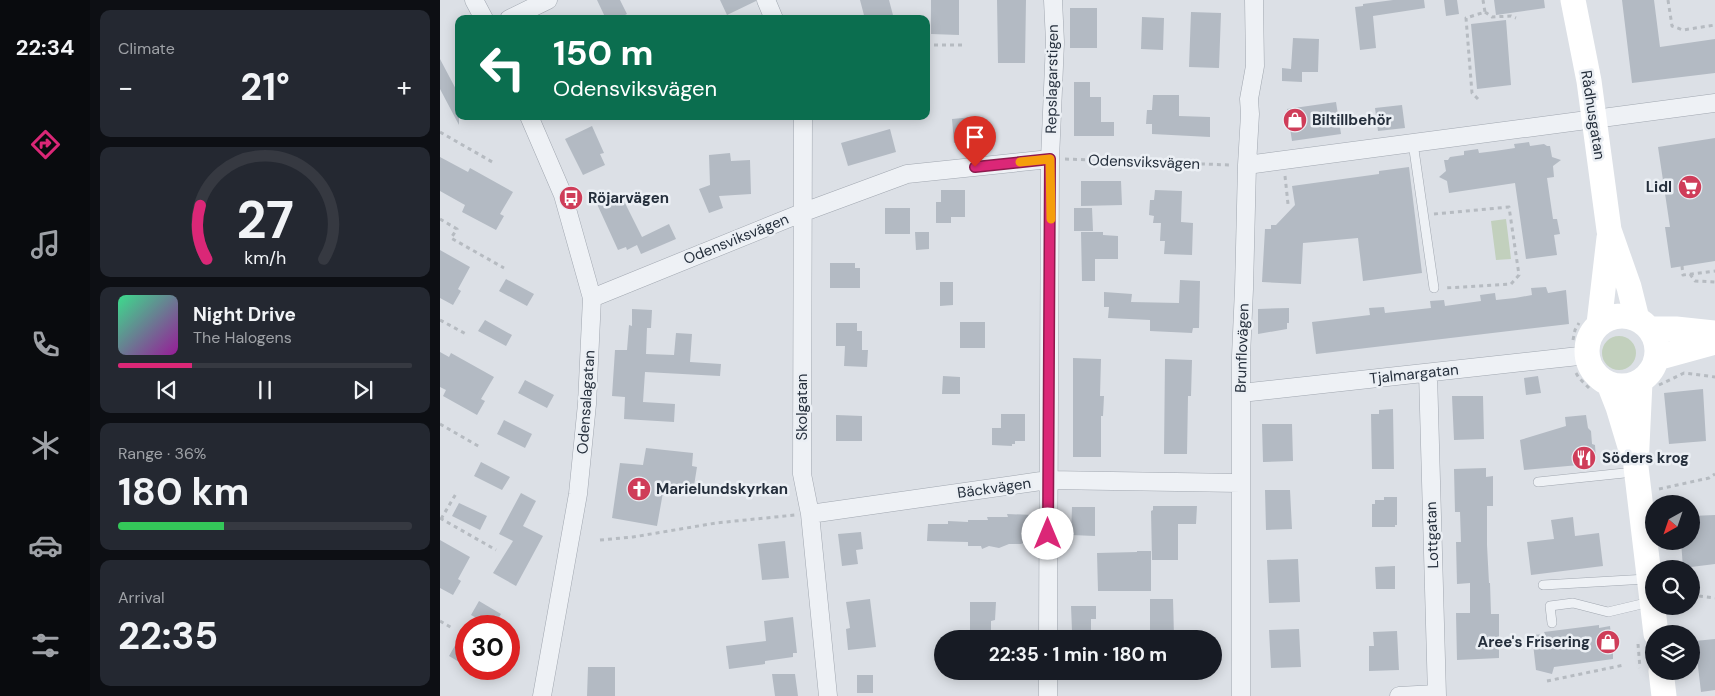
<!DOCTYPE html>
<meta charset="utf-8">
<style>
body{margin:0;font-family:"DM Sans",sans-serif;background:#242831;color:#f1f3f6;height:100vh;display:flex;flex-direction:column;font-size:19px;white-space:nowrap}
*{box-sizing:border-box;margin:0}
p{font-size:16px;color:#9ea1a6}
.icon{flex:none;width:28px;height:28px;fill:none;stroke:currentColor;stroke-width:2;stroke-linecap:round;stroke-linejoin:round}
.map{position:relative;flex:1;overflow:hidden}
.panel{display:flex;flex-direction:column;gap:10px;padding:10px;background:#0d0f14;width:350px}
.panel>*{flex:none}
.top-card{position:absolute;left:15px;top:15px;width:475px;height:105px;border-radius:10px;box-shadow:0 2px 12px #0003;background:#0b6e4f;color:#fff;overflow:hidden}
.needle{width:32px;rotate:220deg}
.buttons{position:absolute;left:1205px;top:495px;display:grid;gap:10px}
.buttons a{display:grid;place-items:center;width:55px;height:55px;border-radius:50%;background:#171b24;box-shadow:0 2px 12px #0003;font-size:25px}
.speed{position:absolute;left:15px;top:615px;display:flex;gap:10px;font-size:25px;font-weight:700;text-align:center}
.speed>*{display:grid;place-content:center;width:65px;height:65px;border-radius:50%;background:#171b24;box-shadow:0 2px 12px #0003;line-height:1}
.speed .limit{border:8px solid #d22;background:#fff;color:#111}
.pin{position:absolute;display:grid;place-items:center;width:42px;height:42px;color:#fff;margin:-51px -21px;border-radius:50% 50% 50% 0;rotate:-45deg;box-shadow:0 0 5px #0007}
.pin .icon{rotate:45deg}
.me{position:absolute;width:55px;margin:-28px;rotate:0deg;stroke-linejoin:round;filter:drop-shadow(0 0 4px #0008)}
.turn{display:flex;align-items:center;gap:18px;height:105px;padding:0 15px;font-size:22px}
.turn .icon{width:65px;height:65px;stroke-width:2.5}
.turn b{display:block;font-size:35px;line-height:42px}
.big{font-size:38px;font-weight:700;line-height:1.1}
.panel .card{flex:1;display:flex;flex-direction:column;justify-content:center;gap:8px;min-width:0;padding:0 18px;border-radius:10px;background:#242831}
.panel .dial{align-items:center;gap:0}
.dial svg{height:130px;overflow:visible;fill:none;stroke:#363941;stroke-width:7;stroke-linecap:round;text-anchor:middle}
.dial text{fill:#f1f3f6;stroke:none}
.song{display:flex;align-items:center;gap:15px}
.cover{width:60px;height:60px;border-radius:8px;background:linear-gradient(135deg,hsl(150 70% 55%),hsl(300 70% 35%))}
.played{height:5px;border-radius:2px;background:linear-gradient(90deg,#db2777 25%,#363941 25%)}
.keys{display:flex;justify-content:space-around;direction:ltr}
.heat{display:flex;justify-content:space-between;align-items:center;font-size:28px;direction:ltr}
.charge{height:8px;border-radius:4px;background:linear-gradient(90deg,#34c759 36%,#363941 0)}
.trip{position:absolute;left:494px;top:630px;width:288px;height:50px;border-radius:25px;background:#171b24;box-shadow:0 2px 12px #0003;font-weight:700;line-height:50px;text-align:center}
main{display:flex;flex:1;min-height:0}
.tabs{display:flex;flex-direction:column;width:90px;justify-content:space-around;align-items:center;background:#090b0e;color:#9ea1a6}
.tabs .icon{width:35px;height:35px}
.tabs .on{color:#db2777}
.tabs b{font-size:22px;color:#f1f3f6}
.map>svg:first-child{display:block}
.green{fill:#c2d0bd}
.building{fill:#b3bac3}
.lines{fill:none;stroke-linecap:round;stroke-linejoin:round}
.lane-casing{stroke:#a1a7b0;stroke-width:10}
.street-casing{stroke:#a1a7b0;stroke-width:19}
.path{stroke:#b6bbc1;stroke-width:3;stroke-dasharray:4 4;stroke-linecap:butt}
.lane{stroke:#eef1f5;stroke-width:9}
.street{stroke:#eef1f5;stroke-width:18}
.secondary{stroke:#fff;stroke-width:25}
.route-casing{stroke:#8e194d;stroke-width:12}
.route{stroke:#db2777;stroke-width:9}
.slow{stroke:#f59e0b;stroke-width:9}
.labels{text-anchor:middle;stroke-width:5;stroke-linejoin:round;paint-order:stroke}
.street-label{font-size:15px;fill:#252f3c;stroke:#ebeff4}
.poi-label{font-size:15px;font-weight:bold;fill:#252f3c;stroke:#ebeff4;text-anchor:start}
</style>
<main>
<nav class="tabs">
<b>22:34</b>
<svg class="icon on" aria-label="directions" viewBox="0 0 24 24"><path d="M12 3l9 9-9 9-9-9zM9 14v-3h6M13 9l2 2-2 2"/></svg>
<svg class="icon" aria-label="music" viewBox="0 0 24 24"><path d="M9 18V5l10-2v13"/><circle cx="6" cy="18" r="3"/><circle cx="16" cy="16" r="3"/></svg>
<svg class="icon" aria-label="phone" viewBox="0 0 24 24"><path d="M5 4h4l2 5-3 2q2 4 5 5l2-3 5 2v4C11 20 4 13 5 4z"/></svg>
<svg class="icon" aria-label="climate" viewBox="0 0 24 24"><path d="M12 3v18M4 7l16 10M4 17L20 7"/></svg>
<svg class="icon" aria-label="car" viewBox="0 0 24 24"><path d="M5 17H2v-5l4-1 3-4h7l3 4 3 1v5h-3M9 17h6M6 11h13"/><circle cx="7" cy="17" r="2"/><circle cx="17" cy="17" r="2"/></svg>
<svg class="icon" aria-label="filters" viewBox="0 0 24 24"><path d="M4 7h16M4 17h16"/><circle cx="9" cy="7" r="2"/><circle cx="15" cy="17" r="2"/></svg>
</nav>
<section class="panel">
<div class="card"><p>Climate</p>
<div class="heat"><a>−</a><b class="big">21°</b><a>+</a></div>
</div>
<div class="card dial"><svg viewBox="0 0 100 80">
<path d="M14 69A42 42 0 1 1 86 69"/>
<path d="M14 69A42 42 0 0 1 10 36" stroke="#db2777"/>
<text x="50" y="56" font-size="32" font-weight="700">27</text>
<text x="50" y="72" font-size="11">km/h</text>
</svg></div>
<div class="card">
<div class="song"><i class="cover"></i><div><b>Night Drive</b><p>The Halogens</p></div></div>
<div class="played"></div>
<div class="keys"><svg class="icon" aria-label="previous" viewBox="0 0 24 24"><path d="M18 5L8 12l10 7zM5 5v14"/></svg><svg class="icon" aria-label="pause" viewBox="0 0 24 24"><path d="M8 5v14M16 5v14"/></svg><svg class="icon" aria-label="next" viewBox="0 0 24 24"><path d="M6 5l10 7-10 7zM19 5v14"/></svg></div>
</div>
<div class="card"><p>Range · 36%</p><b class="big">180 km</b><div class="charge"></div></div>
<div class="card"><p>Arrival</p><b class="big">22:35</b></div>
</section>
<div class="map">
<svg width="1275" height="696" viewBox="0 0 1275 696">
<rect width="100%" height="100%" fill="#dce0e6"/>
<path class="green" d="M1066,219L1071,259L1056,260L1051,221Z
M1162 353a17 17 0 1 1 34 0a17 17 0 1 1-34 0Z"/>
<path class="building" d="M157,0H180L187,14L177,19H166Z
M280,0H316V1L287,15Z
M420,0H449L454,19H425Z
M491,0H519V35L491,34Z
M557,0H586L585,63H558Z
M953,0H984L985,8L933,16L936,48L920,50L915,7L923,6V4Z
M1004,0H1017L1019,14L1006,16Z
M1054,0H1104L1105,8L1056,15Z
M1182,0H1214L1220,47L1275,39V73L1192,83Z
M630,8H657V48H630Z
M751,12L781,13L779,68L749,67Z
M702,17L724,18L723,50L701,49Z
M1066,20L1071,85L1037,89L1031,24Z
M853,38L879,39L878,72H862V82L842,81V68L851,69Z
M0,59L19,95V125L0,89Z
M634,82H650V97H661V122H674V136H634Z
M713,95H739V116L770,117V137L712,134V124H706L707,110H712Z
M896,102L901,134L852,141L847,109Z
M962,105L965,128L938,131L935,108Z
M533,117L535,141L514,143L512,119Z
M152,126L164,153L160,154L165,165L143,175L125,139Z
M450,129L456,152L408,166L401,143Z
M1275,138V261L1231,268L1225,227H1230L1218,147Z
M1089,142L1090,146L1104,144L1107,146H1110L1112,157L1121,160L1113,166L1114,177L1107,178L1113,219H1117L1120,234L1114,235L1117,255L1086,259L1075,183L1009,193L1007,181L999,177L1006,171L1004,160H1008L1010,157L1024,155V151L1038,149L1039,153L1055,151L1075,148L1074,144Z
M290,153L291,161L310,160L311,194L279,196L283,208L269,213L259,189L270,185L269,155Z
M0,157L28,172L30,168L73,192L60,214L64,216L56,230L22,212L25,205L0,191Z
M969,167L982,273L923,281L918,238L863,243L861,284L822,282L825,229H831V225H836L855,205L852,186L939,174V171Z
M641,181H681L682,205L641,206Z
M501,190H525V217H511V223H496V202H501Z
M715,190L742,191L741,222L753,223L752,255L724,254L725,241H720L721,223H713L714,216L709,215L710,200H714Z
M180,193L202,237L229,224L236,239L201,254L197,245L187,250L186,247L178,250L157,204Z
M445,208H470V234H445Z
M634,208H652L653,231H634Z
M475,232H489V249L476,250Z
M641,232H663V235L678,236V259H655V281H642Z
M0,250L30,267L18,289L21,291L13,305L0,298Z
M390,263H415V268H420V288H390Z
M66,279L94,294L87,306L59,291Z
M740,280L760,281L759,328H753L752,333L710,331V320L668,318L669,307H664V292L692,294L691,302L739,303Z
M500,282H513V305L500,306Z
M1106,287L1108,293L1126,290L1129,324L876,354L872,322L930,315L929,308L944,307L945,313L991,308L990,301L1004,300L1005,306L1041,301L1040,295L1055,293L1056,300L1075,298L1092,295L1091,288Z
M849,308V323H847V329L818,334V309Z
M192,309L212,310L211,328H207L206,354L234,355L236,333L252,334L250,362L281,364L280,376L205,372L203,402L235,404L234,422L184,419L185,397L172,396L175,350H187L189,325L192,326Z
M45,320L72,335L66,346L38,331Z
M520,322H545V348H520Z
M396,323H417V331H422V350H428L427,367L404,366L405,346H396Z
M0,352L9,357L11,353L54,377L41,399L45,401L37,415L3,396L6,390L0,387Z
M633,358L661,359L660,396H664L663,416H661V457H633Z
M725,359L752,360L751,396H748L747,454H724Z
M503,376L520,377V394H502Z
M1098,376L1101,393L1086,395L1084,378Z
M85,380L114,395L107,408L78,393Z
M1263,389L1266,441L1229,444L1224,393Z
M1012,396H1043L1044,439L1014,440Z
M953,409L954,469H932L931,414H939V410Z
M561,414H585V441H575V444H572V446L552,445V428H561Z
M396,415L422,416V441H396Z
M1146,415L1148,428L1151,431L1152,444L1155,445L1156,460L1150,464L1084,470L1080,440L1126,426L1125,417Z
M64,420L92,434L85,448L57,434Z
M822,424H852L853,461L823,462Z
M206,448L253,453L252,466L257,467L253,492L224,487L217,526L172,518L180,463L203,465Z
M41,462L70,477L62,490L34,476Z
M1046,468V477L1053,476V506H1047V545L1049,583H1050L1051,614H1059V658L1017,660L1016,613H1030V583L1017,584L1016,542H1021L1020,512H1015L1014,469Z
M825,490H850L852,529L826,530Z
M81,493L96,501L83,526L103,536L76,586L53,573L73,541L59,534Z
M944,497H957V525H955V527H932V504H935V500H944Z
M19,503L47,516L40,530L12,516Z
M713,506H757L756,524H738V560H712L711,511L713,510Z
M632,507H655V536L631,535Z
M567,514L593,515L592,539L581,544H569L559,548L549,546L542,549L541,546H528V542L487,541L488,524H508V521L528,522V520H548L547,517H568Z
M1275,515V564L1243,568L1241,541H1251V516Z
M1133,517L1135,536L1159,533L1163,566L1091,575L1087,542L1114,539L1111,520Z
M421,532L423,549L416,550L418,564L402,566L398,534Z
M0,540L30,557L18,579L21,581L13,595L0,588Z
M345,541L349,578L322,580L318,544Z
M697,551H711V591H658L657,553L697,552Z
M858,559L860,602L829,603L827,560Z
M955,566V589H936L935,567Z
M430,599L436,647L408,650L406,629L410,628L406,602Z
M710,599H733L734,637H710Z
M39,601L61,614L54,626H51L31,615Z
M530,602H556L555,620L551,621V634L530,635Z
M631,606H656V619H651V631H632Z
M353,617L357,653H353V657L325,661V664L289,669L286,646L326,641L324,621Z
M1159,625V628L1170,626L1171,635H1173L1175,650H1173V659L1114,667L1112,674L1096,670L1092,635L1105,634L1104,632Z
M859,629L861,667L831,668L829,630Z
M957,631L959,670L929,671V646H934L933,632Z
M1275,639V690L1261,692L1255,641Z
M17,642L26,647V666L9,656Z
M148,667H175V696H147Z
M332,674H355L358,696H335Z
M417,675H433V693H417Z"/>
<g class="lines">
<g class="lane-casing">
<path id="lane" d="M973,143L994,288
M1098,482L1194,472
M1103,585L1207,579
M1112,623L1110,606L1133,603L1168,612L1210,602"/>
</g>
<g class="street-casing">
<path id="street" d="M34,0L44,19
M326,0L334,19
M69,19L108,0
M89,116L123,195L152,298L147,404L138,494L102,696
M363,116L362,474L370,514L388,696
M807,165L1275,103
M152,298L364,212L467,174L610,159
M988,373L997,696
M801,393L1148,355
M370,514L608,480L800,483
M608,639L610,159L615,42L613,0
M608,671V696
M801,696V356L804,289L807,165L810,114L809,99L815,66L814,0
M959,696L996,694"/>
</g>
<path class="path" d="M1228,0L1232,26L1243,30L1275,25
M1045,12L1052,17L1071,16L1076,18
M486,45H526
M1038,99L1032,93L1026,18L1045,12L1043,0
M0,132L54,163
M625,159L791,165
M845,176L848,204
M994,214L1069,207L1079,275L1071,284L1005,288
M0,219L17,229L11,238L64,268
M1242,266L1243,275L1275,271
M1250,274L1255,281L1275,282
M0,320L26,334
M1133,340L1135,330L1139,323
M1136,373L1139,378L1150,389
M1219,385L1244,373L1275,377
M0,424L40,447
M1219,489L1269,478L1275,474
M0,518L56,550
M1,519L17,492
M160,540L193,537L276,523L355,515
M1251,595L1275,598
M0,621L12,628
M1198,644L1200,668
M1107,681L1184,665"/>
<use href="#lane" class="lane"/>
<use href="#street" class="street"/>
<path class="secondary" d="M1133,0L1149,81L1169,230L1189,287L1197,319
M1147 351a35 35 0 1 1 70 0a35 35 0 1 1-70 0Z
M1159,324L1169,238
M1210,329H1236L1275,333
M1217,358L1275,342
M1200,382L1196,467L1216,634
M1169,384L1178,407L1191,450
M1221,671L1224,696"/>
</g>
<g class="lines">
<g class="route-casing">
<path id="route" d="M535,167L610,159L608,534"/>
</g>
<use href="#route" class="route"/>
<path class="slow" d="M580,162L610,159L611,219"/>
</g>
<defs>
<g id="shop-disc" transform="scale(1.25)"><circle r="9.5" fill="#cf3d59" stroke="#ebeff4"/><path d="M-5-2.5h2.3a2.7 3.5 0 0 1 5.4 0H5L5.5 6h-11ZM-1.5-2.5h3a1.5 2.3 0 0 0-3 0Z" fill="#fff"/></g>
<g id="supermarket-disc" transform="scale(1.25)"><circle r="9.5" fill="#cf3d59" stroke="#ebeff4"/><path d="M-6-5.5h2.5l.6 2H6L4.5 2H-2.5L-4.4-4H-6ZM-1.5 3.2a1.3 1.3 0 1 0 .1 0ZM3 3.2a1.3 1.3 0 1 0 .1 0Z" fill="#fff"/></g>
<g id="bus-disc" transform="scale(1.25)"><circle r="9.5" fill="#cf3d59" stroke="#ebeff4"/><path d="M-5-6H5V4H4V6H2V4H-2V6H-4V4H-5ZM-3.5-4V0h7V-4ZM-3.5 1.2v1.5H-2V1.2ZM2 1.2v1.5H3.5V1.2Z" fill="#fff"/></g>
<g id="restaurant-disc" transform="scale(1.25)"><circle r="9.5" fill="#cf3d59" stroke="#ebeff4"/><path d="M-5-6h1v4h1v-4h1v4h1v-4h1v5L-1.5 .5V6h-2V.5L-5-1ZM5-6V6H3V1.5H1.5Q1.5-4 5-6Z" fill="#fff"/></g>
<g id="church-disc" transform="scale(1.25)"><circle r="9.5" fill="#cf3d59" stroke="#ebeff4"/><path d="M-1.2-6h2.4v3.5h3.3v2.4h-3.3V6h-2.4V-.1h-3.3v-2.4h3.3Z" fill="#fff"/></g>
</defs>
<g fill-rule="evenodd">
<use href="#shop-disc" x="855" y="120"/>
<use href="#supermarket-disc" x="1250" y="187"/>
<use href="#bus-disc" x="131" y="198"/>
<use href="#restaurant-disc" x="1144" y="458"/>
<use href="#church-disc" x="199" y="489"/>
<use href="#shop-disc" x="1168" y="642"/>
</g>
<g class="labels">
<g class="street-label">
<text transform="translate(612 79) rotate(-89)" y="5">Repslagarstigen</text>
<text transform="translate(1153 115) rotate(81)" y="5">Rådhusgatan</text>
<text transform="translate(704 162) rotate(2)" y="5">Odensviksvägen</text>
<text transform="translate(296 239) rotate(-22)" y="5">Odensviksvägen</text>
<text transform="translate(802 348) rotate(-88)" y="5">Brunflovägen</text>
<text transform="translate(974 374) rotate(-6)" y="5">Tjalmargatan</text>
<text transform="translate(146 402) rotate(-86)" y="5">Odensalagatan</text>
<text transform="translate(362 407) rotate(-90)" y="5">Skolgatan</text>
<text transform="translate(554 488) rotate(-8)" y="5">Bäckvägen</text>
<text transform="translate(992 535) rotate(-92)" y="5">Lottgatan</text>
</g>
<g class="poi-label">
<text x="872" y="125">Biltillbehör</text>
<text x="1232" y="192" text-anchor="end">Lidl</text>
<text x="148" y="203">Röjarvägen</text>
<text x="1162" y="463">Söders krog</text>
<text x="216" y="494">Marielundskyrkan</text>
<text x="1150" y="647" text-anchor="end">Aree's Frisering</text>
</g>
</g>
</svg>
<div class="buttons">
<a><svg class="needle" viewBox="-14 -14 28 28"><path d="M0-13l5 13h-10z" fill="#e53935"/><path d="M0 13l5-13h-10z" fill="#9ea1a6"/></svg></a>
<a><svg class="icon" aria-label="search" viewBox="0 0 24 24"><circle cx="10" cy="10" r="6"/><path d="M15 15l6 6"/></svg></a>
<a><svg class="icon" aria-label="layers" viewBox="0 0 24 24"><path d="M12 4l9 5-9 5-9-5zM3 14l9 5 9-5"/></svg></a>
</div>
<div class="speed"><div class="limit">30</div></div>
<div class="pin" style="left:535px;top:167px;background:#d93025"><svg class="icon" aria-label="arrive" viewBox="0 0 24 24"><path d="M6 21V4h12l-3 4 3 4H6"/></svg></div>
<svg class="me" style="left:608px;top:534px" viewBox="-20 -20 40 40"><circle r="19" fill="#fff"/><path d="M0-13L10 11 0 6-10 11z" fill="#db2777"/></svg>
<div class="trip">22:35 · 1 min · 180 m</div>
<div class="top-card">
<div class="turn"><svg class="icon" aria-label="left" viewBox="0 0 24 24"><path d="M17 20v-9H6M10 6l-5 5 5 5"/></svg><div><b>150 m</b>Odensviksvägen</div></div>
</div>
</div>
</main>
